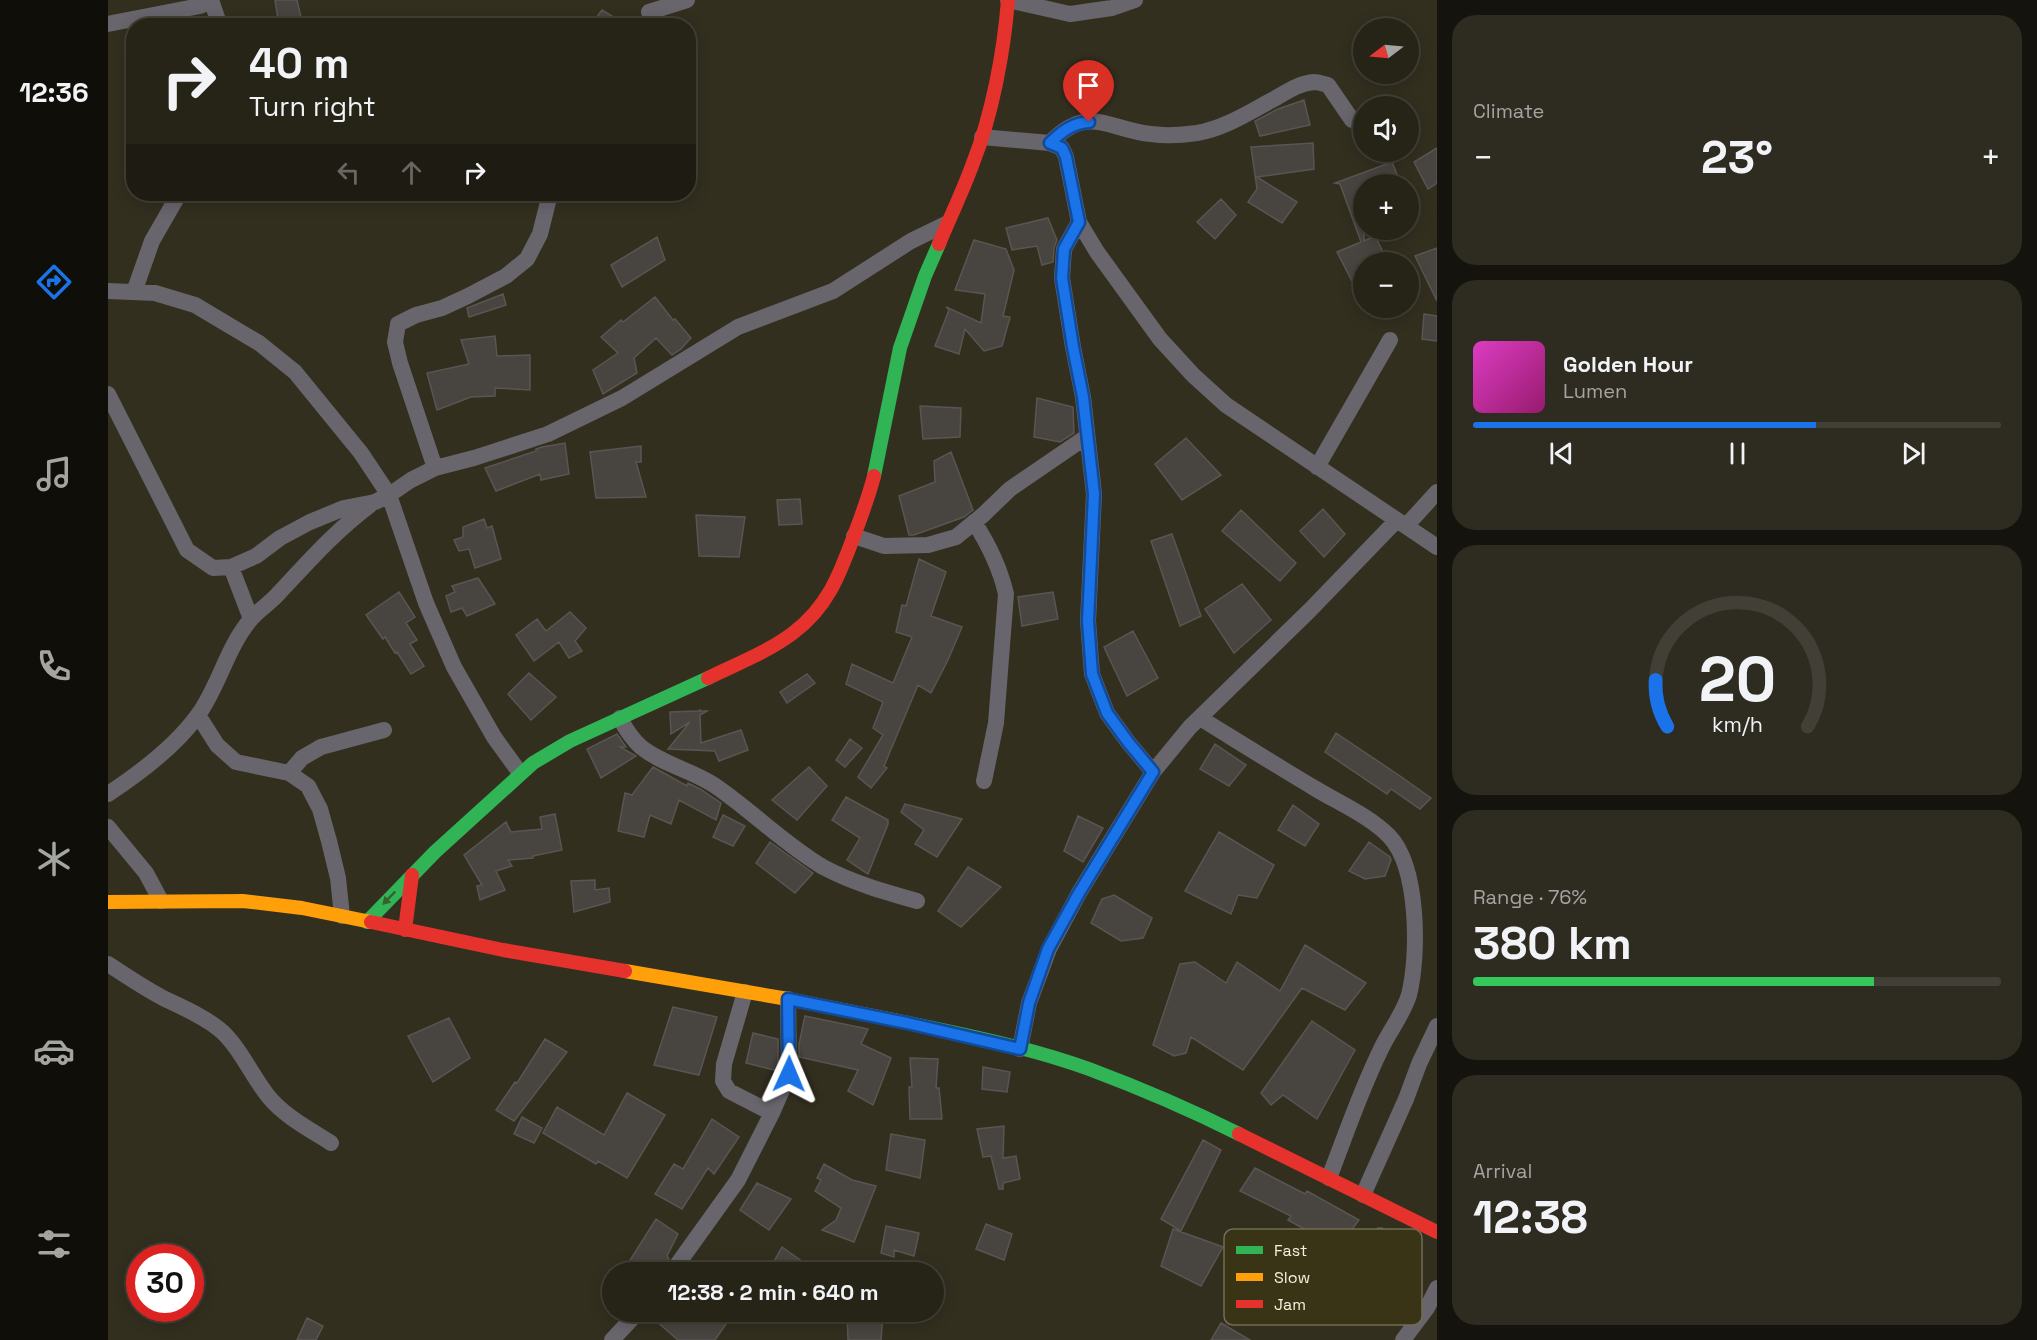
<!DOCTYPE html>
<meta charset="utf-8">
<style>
body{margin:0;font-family:"Space Grotesk",sans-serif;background:#2e2b20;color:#f1f3f6;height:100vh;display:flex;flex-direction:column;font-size:22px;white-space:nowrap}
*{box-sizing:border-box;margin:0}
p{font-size:20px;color:#a4a4a1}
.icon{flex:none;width:33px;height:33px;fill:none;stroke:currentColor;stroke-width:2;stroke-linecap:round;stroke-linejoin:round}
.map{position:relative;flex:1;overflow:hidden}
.panel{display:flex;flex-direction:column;gap:15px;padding:15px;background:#15130d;width:600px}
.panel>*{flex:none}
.guide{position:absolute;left:18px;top:18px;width:570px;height:183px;border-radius:24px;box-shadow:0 3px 15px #0003,0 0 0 2px #424036;background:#262317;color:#f1f3f6;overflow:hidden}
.needle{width:39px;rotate:254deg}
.controls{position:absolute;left:1245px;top:18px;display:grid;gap:12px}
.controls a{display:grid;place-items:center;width:66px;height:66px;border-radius:50%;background:#262317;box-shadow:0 3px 15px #0003,0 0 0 2px #424036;font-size:30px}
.speed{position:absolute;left:18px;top:1244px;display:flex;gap:12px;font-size:30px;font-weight:700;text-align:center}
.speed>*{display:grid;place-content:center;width:78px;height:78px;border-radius:50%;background:#262317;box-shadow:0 3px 15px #0003,0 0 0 2px #424036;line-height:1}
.speed .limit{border:9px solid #d22;background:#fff;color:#111}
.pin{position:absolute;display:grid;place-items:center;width:51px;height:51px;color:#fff;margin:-62px -26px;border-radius:50% 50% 50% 0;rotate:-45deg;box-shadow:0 0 6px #0007}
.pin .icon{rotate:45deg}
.me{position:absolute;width:66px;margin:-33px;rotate:1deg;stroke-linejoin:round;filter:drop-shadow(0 0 4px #0008)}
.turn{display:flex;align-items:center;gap:21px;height:126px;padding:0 24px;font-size:27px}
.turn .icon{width:78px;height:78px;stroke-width:2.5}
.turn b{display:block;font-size:42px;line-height:51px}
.lanes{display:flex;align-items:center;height:57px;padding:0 24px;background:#0003;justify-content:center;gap:30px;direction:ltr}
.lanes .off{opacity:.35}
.big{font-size:45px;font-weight:700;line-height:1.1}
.panel .tile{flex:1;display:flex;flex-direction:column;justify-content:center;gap:9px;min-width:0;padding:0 21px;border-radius:24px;background:#2e2b20}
.panel .dial{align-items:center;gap:0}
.dial svg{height:156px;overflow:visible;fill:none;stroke:#424036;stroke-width:7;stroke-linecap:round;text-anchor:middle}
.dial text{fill:#f1f3f6;stroke:none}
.song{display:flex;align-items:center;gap:18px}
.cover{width:72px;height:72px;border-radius:9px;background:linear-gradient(135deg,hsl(310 70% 55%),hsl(320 70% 35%))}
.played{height:6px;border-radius:3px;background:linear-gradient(90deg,#1a73e8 65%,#424036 65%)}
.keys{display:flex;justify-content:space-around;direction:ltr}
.heat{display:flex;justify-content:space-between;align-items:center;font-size:33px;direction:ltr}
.charge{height:9px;border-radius:4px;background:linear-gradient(90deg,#34c759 76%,#424036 0)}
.trip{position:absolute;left:494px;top:1262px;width:342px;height:60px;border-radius:30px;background:#262317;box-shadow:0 3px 15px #0003,0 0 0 2px #424036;font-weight:700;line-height:60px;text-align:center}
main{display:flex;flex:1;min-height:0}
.menu{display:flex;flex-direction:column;width:108px;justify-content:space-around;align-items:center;background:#0f0e09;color:#a4a4a1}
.menu .icon{width:42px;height:42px}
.menu .active{color:#1a73e8}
.menu b{font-size:27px;color:#f1f3f6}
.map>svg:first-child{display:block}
.building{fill:#484440;stroke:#5a5553;stroke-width:1.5}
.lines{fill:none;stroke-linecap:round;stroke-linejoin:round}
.street{stroke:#68656d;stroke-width:16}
.fast{stroke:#30b455;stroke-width:14}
.slow{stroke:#ff9f0a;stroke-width:14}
.jam{stroke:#e5322d;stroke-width:14}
.oneway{fill:#36612d}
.route-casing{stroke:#114b97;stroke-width:15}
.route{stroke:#1a73e8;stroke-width:10}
.key{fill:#3a3417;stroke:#726d53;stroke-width:1.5}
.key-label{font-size:16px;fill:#f4f1df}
</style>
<main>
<nav class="menu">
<b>12:36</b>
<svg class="icon active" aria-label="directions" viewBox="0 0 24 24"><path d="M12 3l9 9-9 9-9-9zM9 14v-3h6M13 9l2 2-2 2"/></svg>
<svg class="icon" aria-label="music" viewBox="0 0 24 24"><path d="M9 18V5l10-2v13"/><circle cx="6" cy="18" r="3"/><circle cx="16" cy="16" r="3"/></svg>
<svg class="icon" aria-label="phone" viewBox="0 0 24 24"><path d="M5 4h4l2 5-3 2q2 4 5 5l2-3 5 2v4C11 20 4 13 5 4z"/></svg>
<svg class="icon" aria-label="climate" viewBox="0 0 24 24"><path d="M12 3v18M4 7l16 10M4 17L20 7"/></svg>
<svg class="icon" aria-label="car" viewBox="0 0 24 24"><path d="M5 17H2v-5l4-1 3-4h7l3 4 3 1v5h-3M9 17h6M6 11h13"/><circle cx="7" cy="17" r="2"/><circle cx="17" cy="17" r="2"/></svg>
<svg class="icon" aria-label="filters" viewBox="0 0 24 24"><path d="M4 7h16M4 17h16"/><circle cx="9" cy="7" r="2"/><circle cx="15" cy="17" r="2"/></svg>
</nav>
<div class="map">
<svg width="1329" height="1340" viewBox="0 0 1329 1340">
<rect width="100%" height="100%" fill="#322f1f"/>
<path class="building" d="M167,0H189L195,26H171Z
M494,10L520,26H482Z
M1196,100L1202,125L1152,136L1147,121L1170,109Z
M1205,143L1206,169L1149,177L1189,202L1174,223L1140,202L1149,189L1143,147Z
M1329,148V183L1320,189L1306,162Z
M1284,162L1293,184H1256V241L1267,236L1280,262H1256V278L1245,283L1229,252L1253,242L1232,184L1227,183Z
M1113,199L1128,215L1107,239L1089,222Z
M940,218L949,240L946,248L945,262L934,265L929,246L904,250L898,228Z
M549,237L557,260L514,287L503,265Z
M866,240L898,249L906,270L895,316L902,317L894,346L876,351L857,329L851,354L827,346L841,310L838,307L873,323L877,294L847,290Z
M1329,248V301L1307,256Z
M395,294L398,305L361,317L359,308Z
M547,297L565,320L567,319L583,338L573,349L564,355L548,338L526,358L529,373L495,394L485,370L510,353L493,337L513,320L515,322Z
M1316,314L1329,316V341L1314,339Z
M387,336L389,356L422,355V390L387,388V396L363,397L329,410L319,373L361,364L353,340Z
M929,398L965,407L966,433L952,442L926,437Z
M812,406L853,408L852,437L815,439Z
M1078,438L1113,475L1074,500L1047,464Z
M457,443L461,474L433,480L432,474L388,491L377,468L428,451V449L434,447Z
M533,446V462H528L538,497L488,498L482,452Z
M843,452L865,510L856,517L806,535H801L791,496L827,482L826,461Z
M692,499L694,524L671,525L669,500Z
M1215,509L1237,534L1216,557L1192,531Z
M1133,510L1188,563L1172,581L1114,531Z
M588,515L637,517L631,557L591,556Z
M376,519L379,528L384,526L393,559L367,568L361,549L351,551L346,540L355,537V527Z
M1064,534L1093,616L1072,626L1043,541Z
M811,559L838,572L823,616L854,627L840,660L823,693L810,685L776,766L779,768L763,788L750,777L775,735L765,728L775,702L738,684L744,664L785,683L804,637L788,632L794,605L798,606Z
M370,578L387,604L359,616L354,608L343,612L338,596L347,592L344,586Z
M1134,584L1163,620L1126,653L1097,609Z
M291,592L307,617L298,623L309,640L302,644L316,666L303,674L289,652L287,653L277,637L275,639L258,615Z
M945,592L950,619L914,626L910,597Z
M462,612L478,628L467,641L474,651L461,658L451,642L426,661L408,635L429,619L438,631Z
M1025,631L1050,678L1019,696L996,647Z
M421,673L448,697L423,720L400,694Z
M699,674L707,683L679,703L672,692Z
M592,710V711H599L592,715L593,743L633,730L640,750L611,761L607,751L560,749L582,722L563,734L562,712L590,711Z
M1228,733L1292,776L1323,798L1312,809L1283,789L1279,794L1217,752Z
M509,734L518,747H512L528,756L493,778L479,749Z
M742,739L754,748L737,767L728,760Z
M1107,744L1138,765L1121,786L1092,769Z
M545,767L579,786L580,783L592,789L613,803L608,820L571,800L563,824L542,815L536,837L510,831L517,793L524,795Z
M701,767L719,786L689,820L664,800Z
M738,797L780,820V824L760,874L739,860L752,838L724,820Z
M797,804L854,819L829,857L807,844L816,830L793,812Z
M1185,805L1211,824L1197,846L1170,830Z
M447,814L454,850L425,856V858L400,860L404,866L388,871L397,890L372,900L369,886L374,885L356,855L398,822L403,832L434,829L432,817Z
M615,815L637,826L625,846L605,837Z
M970,816L995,828L975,862L956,851Z
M1111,832L1166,865L1149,898L1130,895L1123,914L1077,891Z
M662,842L705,873L687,893L648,863Z
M1261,842L1282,857L1283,860L1277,876L1257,879L1241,871Z
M860,867L893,887L853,927L830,911Z
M487,880V890L501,888L502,902L466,912L463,881Z
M1006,895L1044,918L1035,938L1013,941L983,923L994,899Z
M1197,945L1258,983L1237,1010L1194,988L1135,1070L1083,1037L1078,1053L1066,1056L1045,1045L1072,964L1087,962L1118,983L1129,962L1172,991Z
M565,1007L609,1017L591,1075L546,1065Z
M697,1016L760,1029L753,1044L783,1058L765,1105L740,1091L750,1070L691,1057V1044Z
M341,1018L362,1058L325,1082L300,1036Z
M1204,1021L1247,1050L1209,1119L1175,1095L1163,1105L1153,1093Z
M645,1033L670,1039V1071L638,1063Z
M437,1039L459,1052L406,1121L388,1110L407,1082L409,1083Z
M802,1058L830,1059L828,1088H831L834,1119H802L801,1087H804Z
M875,1067L902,1072L899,1092L874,1089Z
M519,1093L557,1115L519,1178L490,1161L488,1164L435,1133L449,1107L496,1135Z
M414,1117L434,1128L426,1143L406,1134Z
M604,1119L631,1137L606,1174L600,1168L574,1209L547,1194L566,1164L575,1169Z
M896,1126L895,1158L908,1156L912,1179L895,1183V1189H891L883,1156L875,1157L869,1129Z
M783,1134L817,1140L812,1178L778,1170Z
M1095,1140L1113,1150L1073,1231L1053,1219Z
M716,1164L744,1180L768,1186L746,1242L714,1230L728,1220L733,1208L707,1191L713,1180L709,1178Z
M1147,1168L1197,1194L1199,1191L1251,1220L1230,1248L1180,1220L1183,1216L1132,1191Z
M649,1183L683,1199L661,1230L632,1210Z
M548,1219L570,1234L559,1256L561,1259L554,1272H528L519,1265Z
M878,1224L904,1234L896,1260L868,1249Z
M778,1226L811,1233L806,1256L786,1250V1257L773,1253Z
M1270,1228H1274L1307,1246L1290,1273L1255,1256Z
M1065,1229L1115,1247L1093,1286L1053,1266Z
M674,1247L695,1262L689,1272H660Z
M556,1311H627L607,1340H570L548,1321Z
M739,1312L775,1314L773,1340H740Z
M199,1318L215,1326L208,1340H189Z
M1113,1323L1142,1340H1103Z"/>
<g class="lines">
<path class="street" d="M103,0L112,26
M900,0L962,14L1004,8L1027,0
M541,12L579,0
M0,24L92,6L103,0
M874,137L942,143L954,148L958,157L971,222L989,252L1052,339L1085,375L1118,405L1329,547
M942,143C980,103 1001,130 1043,134C1058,136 1075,135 1089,133C1118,128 1143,111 1168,98C1180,91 1192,83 1206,82C1211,82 1215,84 1220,85L1244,120
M971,222L956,249L954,278L965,347L975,397L986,494L980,621L984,674L999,713L1020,742L1045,772
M0,291L47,293L87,305L151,343L187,372L253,453L281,495L318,603L346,667L386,737L412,773
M26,292L44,241L71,194
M0,394L79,550L105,568L123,567L148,556L172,538L202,522L236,508L267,502L281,495L303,480L327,468L366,458L440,434L514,398L630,327L725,291L803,241L838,224
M1209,467L1282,340
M327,468L292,363L287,342L290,324L308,315L334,308L360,296L398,276L419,259L432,234L442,194
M866,522C881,545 892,568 898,594L888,723L876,781
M1298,526L1329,492
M746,536L776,546L820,545L848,537L875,515L902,489L978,437
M123,567L143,619
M90,715L109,745L128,762L181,773L200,786L212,809L221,841L230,878L234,916
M512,718C518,730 523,738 533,747C554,764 583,770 606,785C643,810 676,844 715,867C745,883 777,892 809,901
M1092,718C1131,742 1169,766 1208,789C1233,804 1261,816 1281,836C1311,867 1311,955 1301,995C1295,1014 1283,1029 1274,1047C1253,1089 1238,1134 1221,1178
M181,773L194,758L213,747L276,730
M0,794C32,773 67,747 90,715C111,686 119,647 143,619C151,610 162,603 170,594C201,561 225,533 262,505
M0,827L38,873L53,901
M0,964C18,976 36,988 55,998C74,1007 95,1016 111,1029C130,1044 144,1076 160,1096C176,1116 201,1129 223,1143
M637,992L616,1064L615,1081L621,1091L664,1113
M912,1049L921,1003L941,949L971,893L1045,772L1082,727L1202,610L1288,521
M1255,1195L1298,1099L1311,1064L1329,1026
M564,1272L630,1180L664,1113L681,1074L680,999
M504,1340L531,1311
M1295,1340L1319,1308L1329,1288"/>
<path class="fast" d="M766,476L792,348L817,276L831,244
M259,922L327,852L425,763L462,741L600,678
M791,1021C854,1034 920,1047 981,1069C1032,1088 1083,1110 1131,1134"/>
<path class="slow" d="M0,902L135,901L194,908L263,922
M517,971L680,999L791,1021"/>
<path class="jam" d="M831,244C842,217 855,191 865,163C884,115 896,52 900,0
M600,678C628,664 660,652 685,633C721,606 732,573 747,533C754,514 761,496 766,476
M263,922L395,950L517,971
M297,930L304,875
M1131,1134L1329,1232"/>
</g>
<defs><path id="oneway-solid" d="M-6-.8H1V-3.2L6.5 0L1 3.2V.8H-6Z" transform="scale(1.5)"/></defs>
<use class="oneway" href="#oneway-solid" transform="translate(281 898) rotate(134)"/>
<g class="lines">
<g class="route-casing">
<path id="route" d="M681,1074L680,999L799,1023L912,1049L921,1003L940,949L971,893L1045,772L1020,742L999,713L984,674L980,621L986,494L975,397L965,347L954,278L956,249L971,222L958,157L954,148L942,143C954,131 965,123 981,122"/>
</g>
<use href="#route" class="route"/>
</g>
<rect x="1116" y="1229" width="198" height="96" rx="9" class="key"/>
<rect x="1128" y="1246" width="27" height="8" fill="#30b455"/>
<rect x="1128" y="1273" width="27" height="8" fill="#ff9f0a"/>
<rect x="1128" y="1300" width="27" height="8" fill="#e5322d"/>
<g class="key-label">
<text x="1166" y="1256">Fast</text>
<text x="1166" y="1283">Slow</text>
<text x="1166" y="1310">Jam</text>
</g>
</svg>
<div class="controls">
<a><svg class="needle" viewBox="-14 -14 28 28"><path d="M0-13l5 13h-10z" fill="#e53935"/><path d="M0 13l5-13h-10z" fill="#a4a4a1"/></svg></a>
<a><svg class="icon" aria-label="sound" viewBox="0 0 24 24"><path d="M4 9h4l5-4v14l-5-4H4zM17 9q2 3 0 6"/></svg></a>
<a>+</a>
<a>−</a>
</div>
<div class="speed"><div class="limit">30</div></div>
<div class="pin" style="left:981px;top:122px;background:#d93025"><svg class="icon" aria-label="arrive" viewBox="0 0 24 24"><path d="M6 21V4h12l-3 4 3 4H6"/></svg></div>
<svg class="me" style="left:681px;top:1074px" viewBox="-20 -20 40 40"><path d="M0-17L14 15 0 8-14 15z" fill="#1a73e8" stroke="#fff" stroke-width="4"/></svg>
<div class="trip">12:38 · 2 min · 640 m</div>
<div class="guide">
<div class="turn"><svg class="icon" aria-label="right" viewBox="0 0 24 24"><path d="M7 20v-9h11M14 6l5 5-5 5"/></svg><div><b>40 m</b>Turn right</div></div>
<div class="lanes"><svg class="icon off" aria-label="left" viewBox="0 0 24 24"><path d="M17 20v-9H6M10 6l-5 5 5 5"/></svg><svg class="icon off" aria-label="ahead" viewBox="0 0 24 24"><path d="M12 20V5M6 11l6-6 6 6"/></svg><svg class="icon" aria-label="right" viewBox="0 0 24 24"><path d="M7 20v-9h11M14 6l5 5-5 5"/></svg></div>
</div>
</div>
<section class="panel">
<div class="tile"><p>Climate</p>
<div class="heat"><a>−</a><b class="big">23°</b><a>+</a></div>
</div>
<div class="tile">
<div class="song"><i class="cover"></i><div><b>Golden Hour</b><p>Lumen</p></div></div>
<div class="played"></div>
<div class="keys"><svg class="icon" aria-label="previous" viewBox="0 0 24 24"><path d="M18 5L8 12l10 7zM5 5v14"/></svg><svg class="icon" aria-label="pause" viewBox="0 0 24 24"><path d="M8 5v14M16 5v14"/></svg><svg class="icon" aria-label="next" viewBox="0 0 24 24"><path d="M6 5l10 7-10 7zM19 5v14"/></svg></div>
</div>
<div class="tile dial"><svg viewBox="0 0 100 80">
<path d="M14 69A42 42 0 1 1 86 69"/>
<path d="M14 69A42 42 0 0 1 8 45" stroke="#1a73e8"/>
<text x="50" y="56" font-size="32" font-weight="700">20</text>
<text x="50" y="72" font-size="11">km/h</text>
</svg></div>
<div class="tile"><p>Range · 76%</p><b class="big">380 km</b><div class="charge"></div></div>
<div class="tile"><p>Arrival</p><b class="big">12:38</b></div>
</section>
</main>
